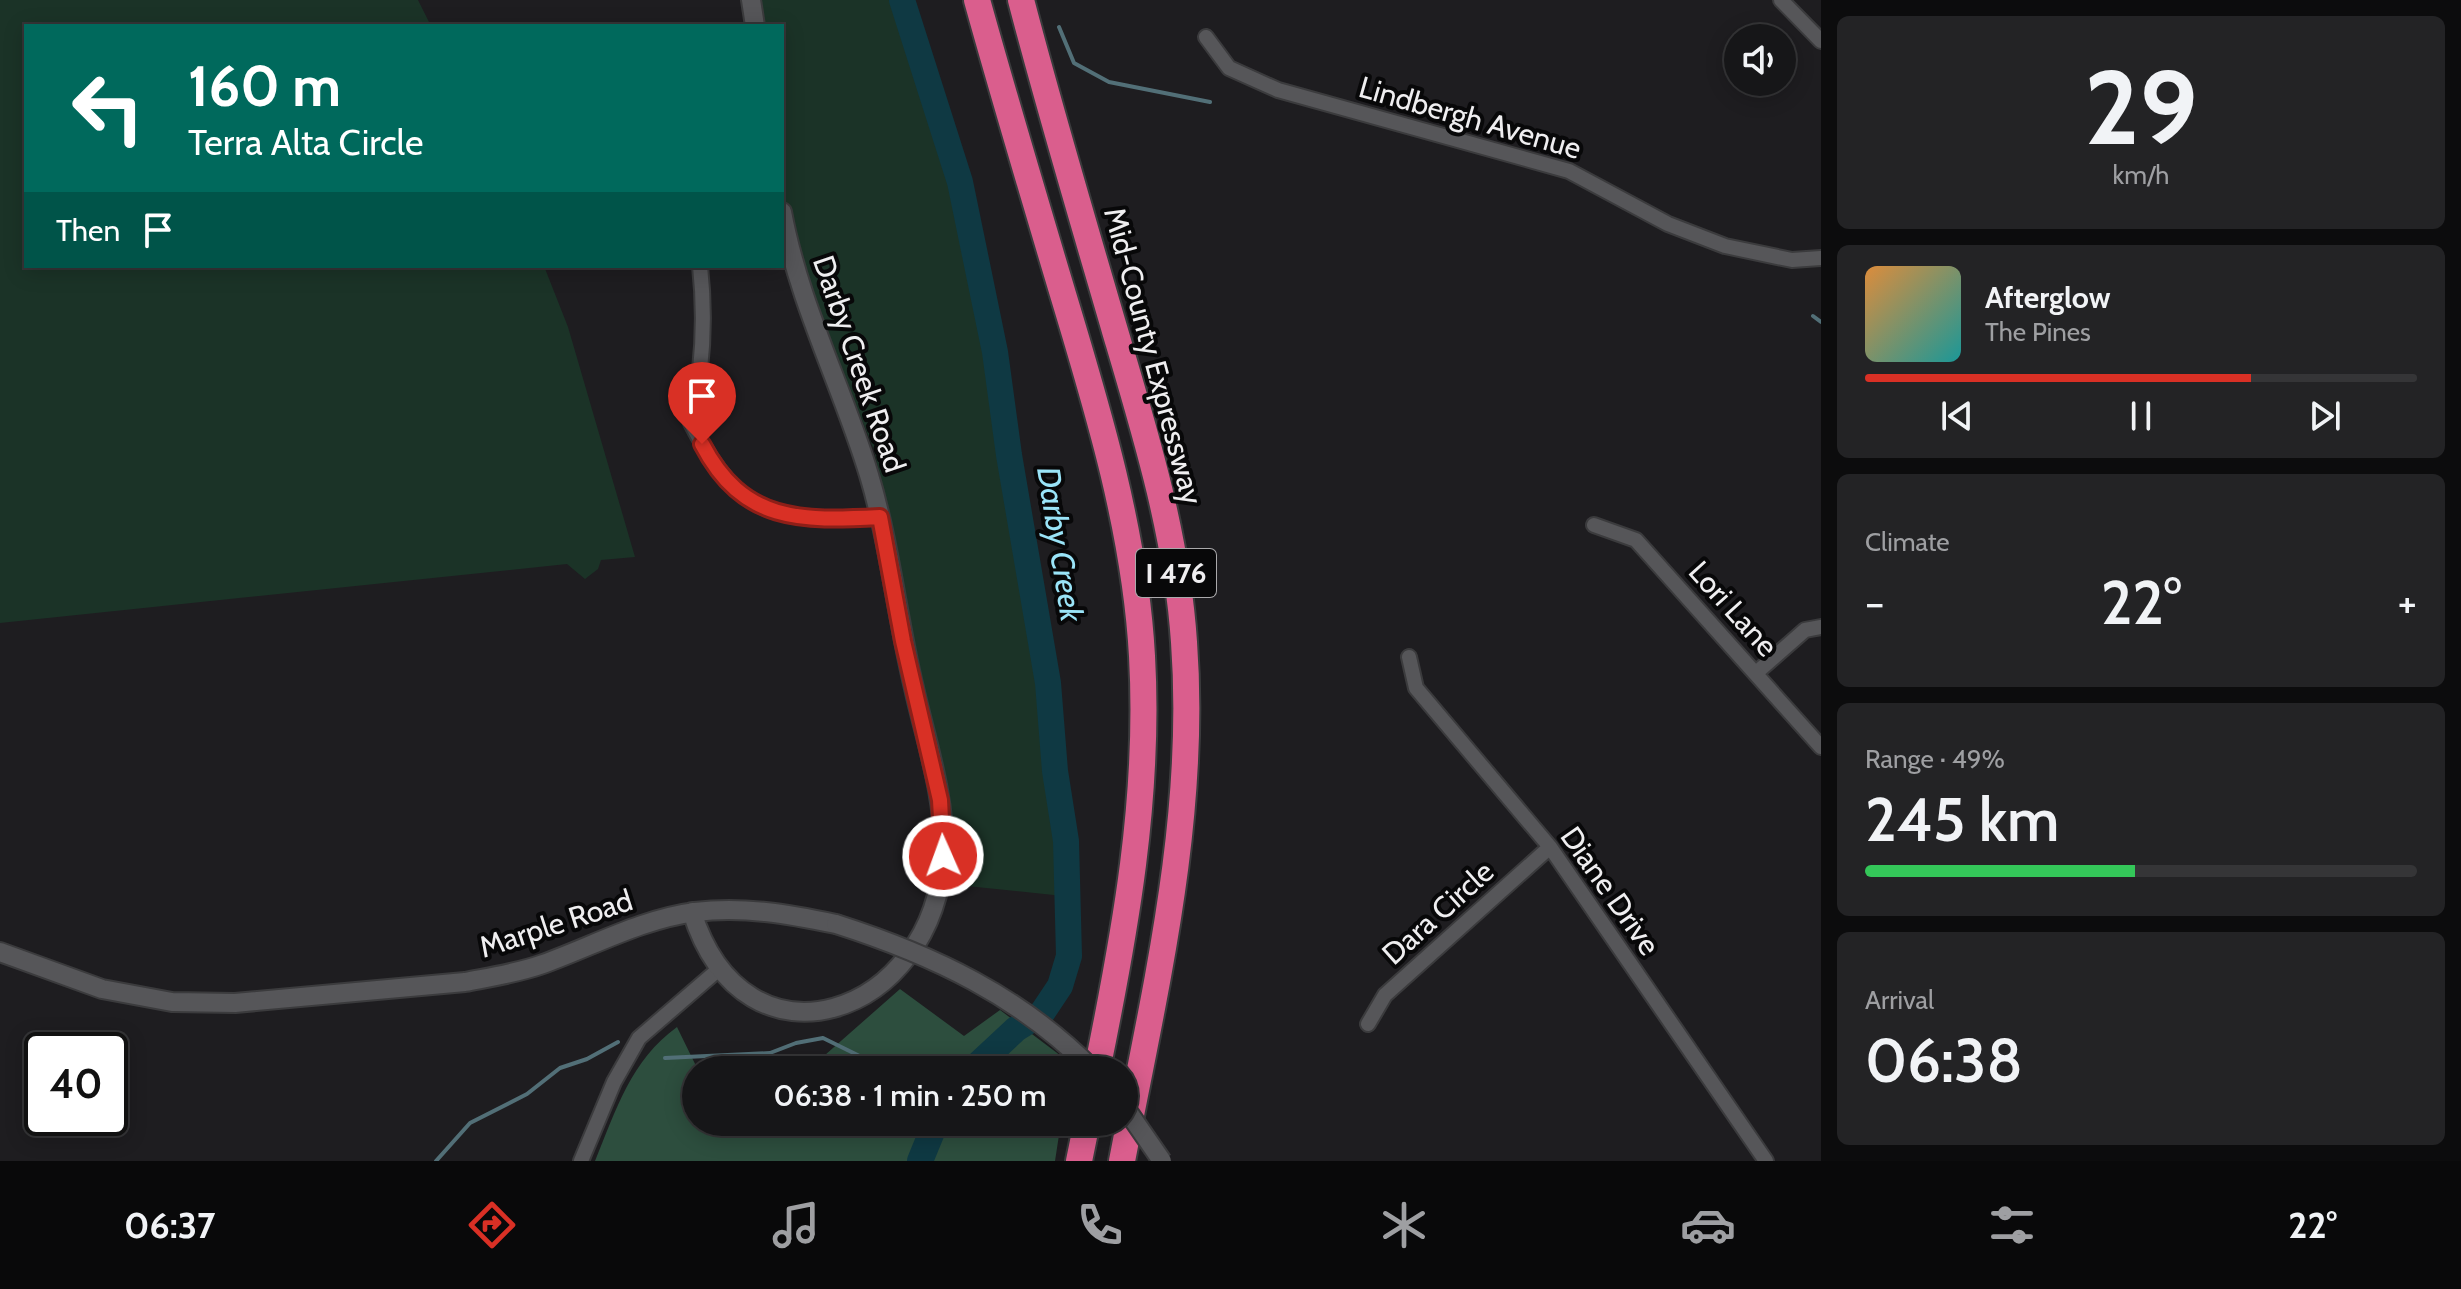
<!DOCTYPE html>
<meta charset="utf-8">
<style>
body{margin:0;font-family:Cabin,sans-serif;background:#232325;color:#f1f3f6;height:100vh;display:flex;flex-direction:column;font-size:30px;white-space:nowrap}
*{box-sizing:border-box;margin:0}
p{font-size:26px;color:#9e9fa2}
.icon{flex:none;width:44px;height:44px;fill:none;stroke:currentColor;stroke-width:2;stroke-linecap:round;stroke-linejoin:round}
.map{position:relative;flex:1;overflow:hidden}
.side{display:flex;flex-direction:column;gap:16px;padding:16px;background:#0c0c0d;width:640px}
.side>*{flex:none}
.banner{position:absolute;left:24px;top:24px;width:760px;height:244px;border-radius:0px;box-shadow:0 4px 20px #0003,0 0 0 2px #353537;background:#00695c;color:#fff;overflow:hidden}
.buttons{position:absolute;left:1724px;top:24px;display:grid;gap:16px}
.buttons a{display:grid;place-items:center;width:72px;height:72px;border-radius:50%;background:#161618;box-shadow:0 4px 20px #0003,0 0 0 2px #353537;font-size:40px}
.speed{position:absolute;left:24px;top:1032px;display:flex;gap:16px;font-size:40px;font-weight:700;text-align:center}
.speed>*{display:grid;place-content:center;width:104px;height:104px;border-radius:50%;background:#161618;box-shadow:0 4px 20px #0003,0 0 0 2px #353537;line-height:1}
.speed .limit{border:4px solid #111;border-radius:12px;background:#fff;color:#111}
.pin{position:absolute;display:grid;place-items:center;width:68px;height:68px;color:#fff;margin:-82px -34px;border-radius:50% 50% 50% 0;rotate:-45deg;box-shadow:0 0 8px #0007}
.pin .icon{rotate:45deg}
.me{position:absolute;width:88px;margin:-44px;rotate:358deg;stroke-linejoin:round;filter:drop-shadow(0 0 6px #0008)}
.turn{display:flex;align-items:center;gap:28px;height:168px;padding:0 32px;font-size:36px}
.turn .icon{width:104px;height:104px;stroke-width:2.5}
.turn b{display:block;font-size:56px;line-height:68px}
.then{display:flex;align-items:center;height:76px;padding:0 32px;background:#0003;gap:16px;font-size:30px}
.big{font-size:60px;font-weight:600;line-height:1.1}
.side .widget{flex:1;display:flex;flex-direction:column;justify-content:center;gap:12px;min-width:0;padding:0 28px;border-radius:12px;background:#232325}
.side .dial{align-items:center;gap:0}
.dial b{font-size:104px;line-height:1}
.song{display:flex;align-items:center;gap:24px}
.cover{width:96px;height:96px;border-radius:12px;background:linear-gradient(135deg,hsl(30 70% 55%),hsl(180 70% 35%))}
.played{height:8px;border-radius:4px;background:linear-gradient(90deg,#d93025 70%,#353537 70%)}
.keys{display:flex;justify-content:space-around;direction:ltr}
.heat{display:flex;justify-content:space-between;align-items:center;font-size:44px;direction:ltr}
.charge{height:12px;border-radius:6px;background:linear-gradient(90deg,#34c759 49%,#353537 0)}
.trip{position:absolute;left:682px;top:1056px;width:456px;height:80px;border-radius:40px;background:#161618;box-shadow:0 4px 20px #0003,0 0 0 2px #353537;font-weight:600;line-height:80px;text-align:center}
.tab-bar{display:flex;height:128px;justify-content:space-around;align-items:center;background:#09090a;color:#9e9fa2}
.tab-bar .icon{width:56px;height:56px}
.tab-bar .selected{color:#d93025}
.tab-bar b{font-size:36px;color:#f1f3f6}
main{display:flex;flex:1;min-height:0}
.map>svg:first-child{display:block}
.green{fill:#1b3327}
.forest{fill:#2d4e3e}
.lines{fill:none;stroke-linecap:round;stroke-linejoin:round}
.stream{stroke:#526f77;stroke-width:4}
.river{stroke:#0f3943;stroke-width:26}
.minor-casing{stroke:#3b3b3d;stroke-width:18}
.tertiary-casing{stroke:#3b3b3d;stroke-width:22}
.motorway-casing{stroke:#3b3b3d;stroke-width:30}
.minor{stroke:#565659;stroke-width:14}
.tertiary{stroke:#565659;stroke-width:18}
.motorway{stroke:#da5e8d;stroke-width:26}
.tertiary-bridge-casing{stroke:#3b3b3d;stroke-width:22;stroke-linecap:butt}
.tertiary-bridge{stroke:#565659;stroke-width:18}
.route-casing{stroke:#8d1f18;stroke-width:20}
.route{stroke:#d93025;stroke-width:14}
.labels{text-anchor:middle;stroke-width:8;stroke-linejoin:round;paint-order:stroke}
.shield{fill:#080809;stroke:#aaa9ab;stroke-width:2}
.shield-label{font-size:28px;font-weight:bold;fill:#efeef0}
.street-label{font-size:30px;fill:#efeef0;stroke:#080809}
.water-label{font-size:32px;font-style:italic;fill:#9ae4f8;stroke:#080809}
</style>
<main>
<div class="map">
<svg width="1821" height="1161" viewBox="0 0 1821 1161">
<rect width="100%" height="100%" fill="#1e1d20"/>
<path class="green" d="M0,0H418L431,26H26V266H544L568,327L635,557L601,560L598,569L585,579L567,564L0,623Z
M758,0H894L940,138L986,339L1044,716L1063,896L957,885L944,780L874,450L805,280L782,190V26H760Z"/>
<path class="forest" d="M900,989L964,1036L1000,1010L1073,1065L1072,1070H808Z
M677,1027L698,1070L696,1122H724L727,1127L735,1122H1061L1055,1161H595C616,1110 631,1060 677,1027Z"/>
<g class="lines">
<path class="stream" d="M1059,27L1074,63L1109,82L1210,102
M1813,316L1821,322
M665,1058L770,1053L796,1043L823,1038L888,1070
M436,1161L470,1123L527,1094L560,1068L587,1059L618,1042"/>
<path class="river" d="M902,0L960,182L995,352L1009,455L1048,683L1055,771L1066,841L1069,956L1060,986L1042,1013L1016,1029L972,1070
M920,1161L936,1122"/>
<g class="minor-casing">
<path id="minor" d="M1781,0L1821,41
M1206,37L1229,68L1278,90L1569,171L1668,224L1725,246L1792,260L1821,258
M700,266C706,320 703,370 691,423C741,520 777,522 880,517
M1594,525L1636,540L1821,747
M1409,657L1416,688L1550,847L1766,1161
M1756,673L1805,630L1821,627
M1368,1024L1385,995L1550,847
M581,1161L614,1082L639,1038L719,969"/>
</g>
<g class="tertiary-casing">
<path id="tertiary" d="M751,0L755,26
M692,912C745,1082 935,1016 943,855C946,799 926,742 914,688C897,618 890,545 869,475C842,386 799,304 782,212
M0,952L102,989L172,1002L235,1003L465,982C491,977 518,973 543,964C593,946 642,919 695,912C743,906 788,914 836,924"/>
</g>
<g class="motorway-casing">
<path id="motorway" d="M977,0C1004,97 1033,194 1062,291C1098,410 1135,531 1142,656C1150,797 1125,933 1097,1070
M1021,0C1050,111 1083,221 1115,331C1145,432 1177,536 1184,642C1197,818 1155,989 1122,1161
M1079,1161L1087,1122"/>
</g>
<use href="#minor" class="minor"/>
<use href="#tertiary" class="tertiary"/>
<use href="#motorway" class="motorway"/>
<g class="tertiary-bridge-casing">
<path id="tertiary-bridge" d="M836,924C933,955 1020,996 1093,1070
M1124,1106L1162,1161"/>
</g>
<use href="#tertiary-bridge" class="tertiary-bridge"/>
</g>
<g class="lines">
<g class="route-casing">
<path id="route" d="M702,444C743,523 801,521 880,517L903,641L940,800L943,856"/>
</g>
<use href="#route" class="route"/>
</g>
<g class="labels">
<rect class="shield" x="1136" y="549" width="80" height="48" rx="6"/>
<g class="shield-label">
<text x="1176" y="583">I 476</text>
</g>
<g class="street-label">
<text transform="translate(1470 118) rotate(16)" y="10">Lindbergh Avenue</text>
<text transform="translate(1153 356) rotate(75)" y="10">Mid-County Expressway</text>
<text transform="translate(859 364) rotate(71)" y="10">Darby Creek Road</text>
<text transform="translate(1733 609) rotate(48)" y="10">Lori Lane</text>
<text transform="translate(1610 891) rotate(55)" y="10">Diane Drive</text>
<text transform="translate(1438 913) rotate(-42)" y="10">Dara Circle</text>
<text transform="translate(556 924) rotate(-18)" y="10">Marple Road</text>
</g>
<g class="water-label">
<text transform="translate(1060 544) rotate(81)" y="11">Darby Creek</text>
</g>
</g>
</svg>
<div class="buttons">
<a><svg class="icon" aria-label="sound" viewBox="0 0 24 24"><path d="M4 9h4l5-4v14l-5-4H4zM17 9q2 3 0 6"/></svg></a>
</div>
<div class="speed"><div class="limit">40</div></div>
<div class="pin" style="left:702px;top:444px;background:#d93025"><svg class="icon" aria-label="arrive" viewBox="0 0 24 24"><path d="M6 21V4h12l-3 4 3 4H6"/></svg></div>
<svg class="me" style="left:943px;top:856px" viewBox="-20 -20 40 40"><circle r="17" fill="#d93025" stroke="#fff" stroke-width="3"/><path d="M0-11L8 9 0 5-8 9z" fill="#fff"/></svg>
<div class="trip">06:38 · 1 min · 250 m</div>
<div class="banner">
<div class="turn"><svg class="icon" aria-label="left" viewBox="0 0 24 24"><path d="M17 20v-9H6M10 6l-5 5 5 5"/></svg><div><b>160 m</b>Terra Alta Circle</div></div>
<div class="then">Then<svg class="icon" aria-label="arrive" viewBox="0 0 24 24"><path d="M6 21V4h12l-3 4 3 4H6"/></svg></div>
</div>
</div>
<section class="side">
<div class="widget dial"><b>29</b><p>km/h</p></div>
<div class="widget">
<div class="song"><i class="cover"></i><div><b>Afterglow</b><p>The Pines</p></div></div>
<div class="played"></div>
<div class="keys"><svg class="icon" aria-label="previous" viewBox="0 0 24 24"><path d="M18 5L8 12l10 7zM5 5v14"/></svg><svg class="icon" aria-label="pause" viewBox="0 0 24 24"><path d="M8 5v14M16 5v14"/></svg><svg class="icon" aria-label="next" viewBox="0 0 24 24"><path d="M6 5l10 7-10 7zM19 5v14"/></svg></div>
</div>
<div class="widget"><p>Climate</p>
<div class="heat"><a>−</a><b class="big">22°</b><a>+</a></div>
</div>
<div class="widget"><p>Range · 49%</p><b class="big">245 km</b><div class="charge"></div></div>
<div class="widget"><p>Arrival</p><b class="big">06:38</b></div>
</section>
</main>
<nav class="tab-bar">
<b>06:37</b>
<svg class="icon selected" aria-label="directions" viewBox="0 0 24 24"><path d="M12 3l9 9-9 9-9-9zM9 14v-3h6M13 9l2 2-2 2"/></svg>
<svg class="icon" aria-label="music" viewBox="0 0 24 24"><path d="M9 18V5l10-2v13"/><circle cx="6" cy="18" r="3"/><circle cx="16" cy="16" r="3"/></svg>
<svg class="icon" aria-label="phone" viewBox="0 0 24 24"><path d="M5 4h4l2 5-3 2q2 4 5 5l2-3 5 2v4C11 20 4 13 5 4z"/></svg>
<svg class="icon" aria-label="climate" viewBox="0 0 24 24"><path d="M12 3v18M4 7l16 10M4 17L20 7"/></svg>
<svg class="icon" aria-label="car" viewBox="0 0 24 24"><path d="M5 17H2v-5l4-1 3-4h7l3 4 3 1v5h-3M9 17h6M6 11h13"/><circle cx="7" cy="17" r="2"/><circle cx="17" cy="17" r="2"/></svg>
<svg class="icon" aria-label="filters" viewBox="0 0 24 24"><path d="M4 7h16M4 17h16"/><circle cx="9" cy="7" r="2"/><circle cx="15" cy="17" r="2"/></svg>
<b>22°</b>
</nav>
